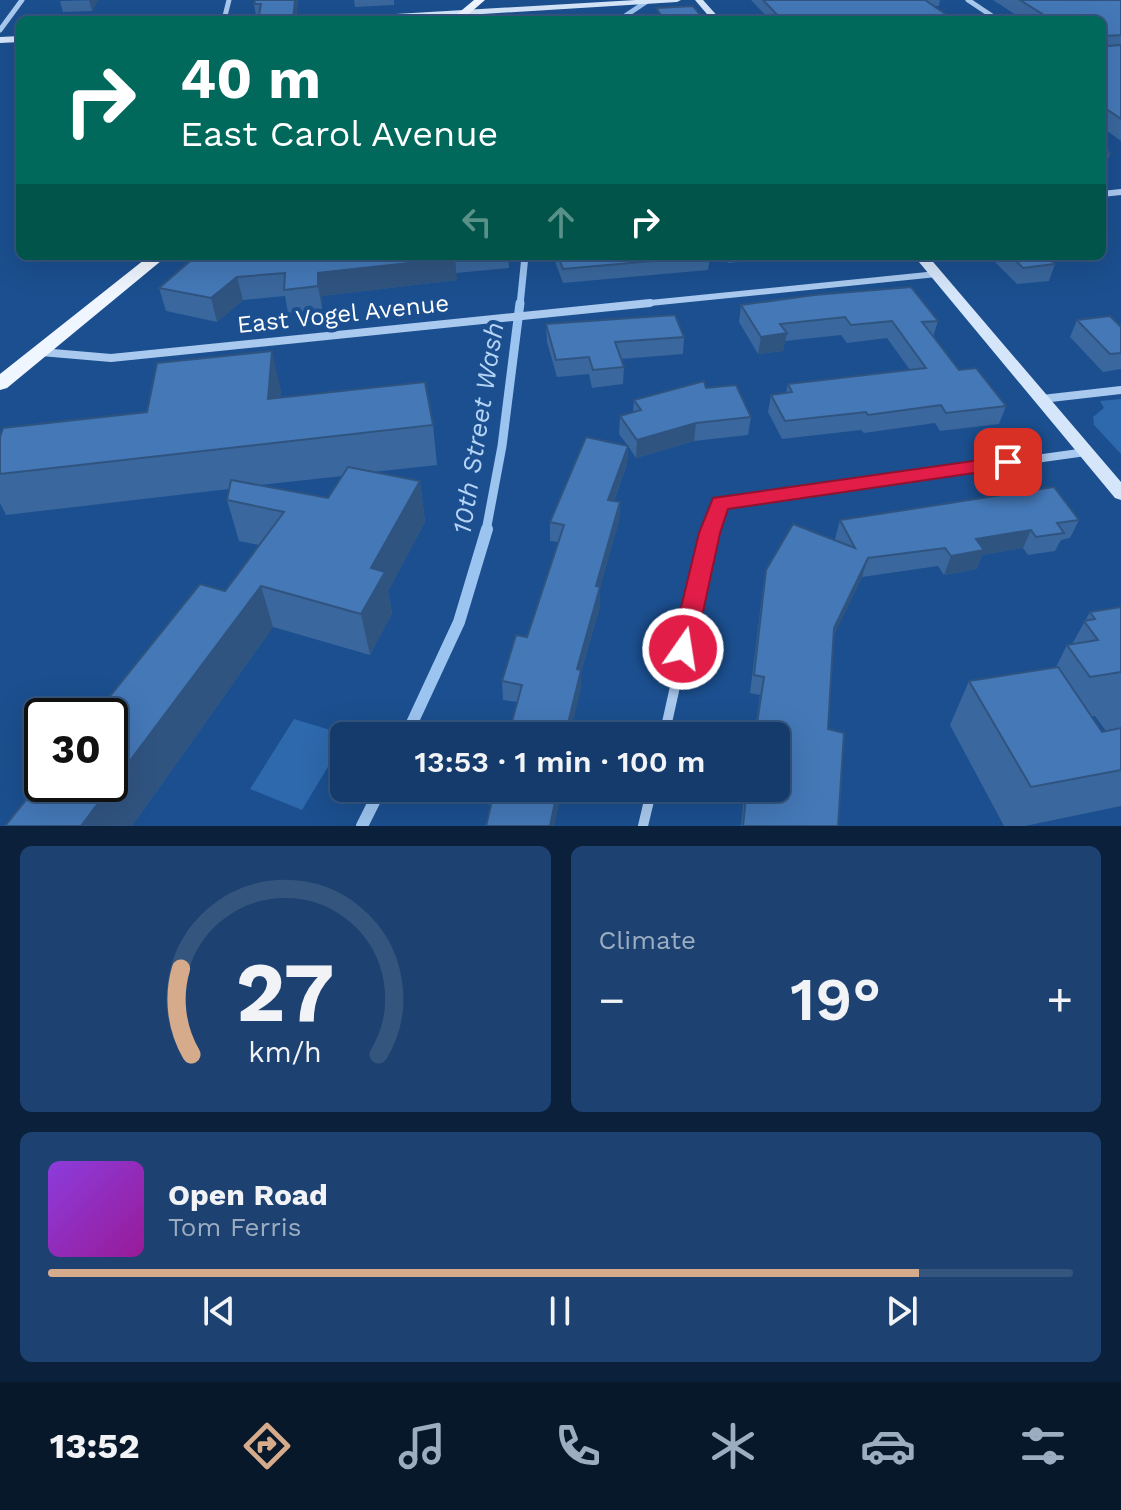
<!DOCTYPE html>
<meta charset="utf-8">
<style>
body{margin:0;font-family:"Work Sans",sans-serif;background:#1d4271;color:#f1f3f6;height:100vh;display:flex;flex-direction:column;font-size:30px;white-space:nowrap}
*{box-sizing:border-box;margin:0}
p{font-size:26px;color:#9dadc1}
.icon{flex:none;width:44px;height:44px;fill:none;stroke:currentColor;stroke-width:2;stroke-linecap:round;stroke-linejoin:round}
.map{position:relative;height:826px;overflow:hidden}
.sheet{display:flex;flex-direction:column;gap:20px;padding:20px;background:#0b203b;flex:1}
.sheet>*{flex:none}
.top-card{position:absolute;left:16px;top:16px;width:1090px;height:244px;border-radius:12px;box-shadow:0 8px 32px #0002,0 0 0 2px #33557e;background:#00695c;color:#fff;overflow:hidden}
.speed{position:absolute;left:24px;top:698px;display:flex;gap:16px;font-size:40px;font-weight:700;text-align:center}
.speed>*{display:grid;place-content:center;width:104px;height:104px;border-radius:50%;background:#143b6b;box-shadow:0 8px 32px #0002,0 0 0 2px #33557e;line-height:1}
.speed .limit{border:4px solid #111;border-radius:12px;background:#fff;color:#111}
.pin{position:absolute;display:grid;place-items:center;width:68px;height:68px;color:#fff;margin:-34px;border-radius:16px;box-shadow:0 4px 12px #0006}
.me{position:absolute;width:88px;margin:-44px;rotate:13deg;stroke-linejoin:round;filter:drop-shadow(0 0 6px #0008)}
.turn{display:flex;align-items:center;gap:28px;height:168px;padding:0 32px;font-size:36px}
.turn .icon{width:104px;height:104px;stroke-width:2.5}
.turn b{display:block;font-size:56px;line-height:68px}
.lanes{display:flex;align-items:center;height:76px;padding:0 32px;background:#0003;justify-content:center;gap:40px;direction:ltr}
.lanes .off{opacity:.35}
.big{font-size:60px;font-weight:600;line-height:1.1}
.sheet .tile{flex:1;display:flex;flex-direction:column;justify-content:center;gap:12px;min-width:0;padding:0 28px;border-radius:12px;background:#1d4271}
.sheet .dial{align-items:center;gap:0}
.dial svg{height:208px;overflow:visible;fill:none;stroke:#33557e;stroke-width:7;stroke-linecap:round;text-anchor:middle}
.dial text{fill:#f1f3f6;stroke:none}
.song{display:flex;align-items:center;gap:24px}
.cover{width:96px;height:96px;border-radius:12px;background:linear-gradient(135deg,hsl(270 70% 55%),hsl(300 70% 35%))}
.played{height:8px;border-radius:4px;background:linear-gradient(90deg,#d6ab8b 85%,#33557e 85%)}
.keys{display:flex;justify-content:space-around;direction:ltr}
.heat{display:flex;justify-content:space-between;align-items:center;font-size:44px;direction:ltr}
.sheet .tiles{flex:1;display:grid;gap:20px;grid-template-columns:1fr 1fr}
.tile:last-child{grid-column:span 2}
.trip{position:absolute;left:330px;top:722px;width:460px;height:80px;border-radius:12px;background:#143b6b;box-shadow:0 8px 32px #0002,0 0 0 2px #33557e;font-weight:600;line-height:80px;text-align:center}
.tabs{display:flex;height:128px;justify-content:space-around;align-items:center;background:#08182b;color:#9dadc1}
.tabs .icon{width:56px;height:56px}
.tabs .on{color:#d6ab8b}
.tabs b{font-size:36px;color:#f1f3f6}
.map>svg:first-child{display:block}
.green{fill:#2e69ad}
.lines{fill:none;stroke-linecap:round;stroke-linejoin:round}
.stream-far3{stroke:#9cc4f0;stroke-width:5}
.stream-far2{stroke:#9cc4f0;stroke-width:7}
.stream-far1{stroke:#9cc4f0;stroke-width:9}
.stream{stroke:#9cc4f0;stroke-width:12}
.street-far3{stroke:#a9c9ee;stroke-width:5}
.street-far2{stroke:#a9c9ee;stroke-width:6}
.street-far1{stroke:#a9c9ee;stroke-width:8}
.street{stroke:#a9c9ee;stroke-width:10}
.secondary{fill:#d6e6fa;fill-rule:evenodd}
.primary{fill:#f0f6ff;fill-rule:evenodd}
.wall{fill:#3a679d;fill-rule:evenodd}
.shaded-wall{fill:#305480}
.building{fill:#4478b7;stroke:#305480;stroke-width:2}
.route{fill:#e11d48;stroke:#92132f;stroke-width:2}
.labels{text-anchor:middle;stroke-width:8;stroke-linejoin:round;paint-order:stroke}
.street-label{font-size:24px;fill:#fff;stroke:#1b4f8f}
.water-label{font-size:26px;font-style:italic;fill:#b5d3f5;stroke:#1b4f8f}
</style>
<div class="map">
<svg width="1121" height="826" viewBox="0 0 1121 826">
<rect width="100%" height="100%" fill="#1b4f8f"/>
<path class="green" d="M1121,399V454L1094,425L1093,417L1104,408L1100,401Z
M294,719L347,735L302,810L250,789Z"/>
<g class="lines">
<path class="stream-far3" d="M619,20L649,0"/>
<path class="stream-far2" d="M520,305L525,256"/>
<path class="stream-far1" d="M486,531L502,446L520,303"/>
<path class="stream" d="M406,736L459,622L487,529
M362,826L381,788"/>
<path class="street-far3" d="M968,0L998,20
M224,20L229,0
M0,30L22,0"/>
<path class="street-far2" d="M1102,194L1121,192
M630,305L937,274"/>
<path class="street-far1" d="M41,352L111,358L650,303
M1042,399L1121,390
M710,531L720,503L1086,452"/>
<path class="street" d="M664,736L710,529
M643,826L652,788"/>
<path class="secondary" d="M636,0H681L677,2L387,20H341L345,17Z
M695,0H703L721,20H712Z
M20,36V42L0,43V37Z
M914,256H928L1121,482V500L1115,498Z"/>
<path class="primary" d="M474,0H485L462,20H450Z
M149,256H167L7,388L0,390V374Z"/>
</g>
<path class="wall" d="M98,0L92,11L63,12L60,1Z
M255,0H298L296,20L256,16L254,4Z
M354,0H394V5L355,7Z
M751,0H940L939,6H935L954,20H770Z
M993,0H1121V141L1102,127V20H1024Z
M1102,146L1110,153L1105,168H1102Z
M196,256H508L509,268L456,273L457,280L322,296V309L288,313L285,296L243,300L217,322L166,311L159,288Z
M553,256H710L708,270L563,283Z
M724,256H796L728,263Z
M989,256H1056L1053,263L1055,264L1049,281L1017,284Z
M741,305L938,321L933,337L959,370L1006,406L999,424L940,431L935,423L864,433L861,430L782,439L768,412L771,395L786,393L788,384L910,370L887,338L847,343L841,335L785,341L783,351L758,354L739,322Z
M1077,320L1121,327V369L1103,372L1070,337Z
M546,324L684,337L683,354L621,359L624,367L623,384L592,388L589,374L557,377L547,342Z
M706,388L751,417L748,435L694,441L636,458L628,446L627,464L614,501L620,502L619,521L600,587V606L581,672V688L517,702L503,700L502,681L527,637L558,542L550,541V522L628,446L619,434L620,416L633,412L634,400Z
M281,390L280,398L433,425L437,465L373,472L420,481L425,522L388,591L392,613L370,655L273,627L132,826H5L225,591L259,545L239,541L227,500L229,489L6,515L0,503V437ZM343,476L328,498L260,485Z
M840,520H1079L1070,538L1061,540L1055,551L1028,555L1023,548L982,555L977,569L944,575L938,566L862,577L833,637L828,729L838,826H741L745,788H776V736H754L760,695L750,693L763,588L766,570L836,541L835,539Z
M1121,607V806L1025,826H1004L950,725L969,681L1056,667L1067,645L1072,644L1090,612ZM1092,716H1095L1106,731L1102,732Z
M476,788H562L554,826H486L491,805L477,802Z"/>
<path class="shaded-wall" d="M89,0H98L92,11Z
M295,0H298L296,20H293Z
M455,258L457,280L322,296V309L318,286V273Z
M237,277L243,300L217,322L211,298Z
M787,333L783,351L758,354L761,337Z
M272,351L281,390L277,438L268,399Z
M696,423L694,441L636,458L637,440Z
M628,446L627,464L607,519L608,500Z
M420,481L425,522L388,591L392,613L370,655L361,614L371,568Z
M620,502L619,521L595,605L596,586Z
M1031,530L1023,548L982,555L977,569L944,575L951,556L976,539Z
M868,558L862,577L829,646L834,628Z
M261,586L273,627L132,826H81Z
M600,587V606L581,671V688L570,736H565L577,669Z
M558,788H562L554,826H550Z"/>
<path class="building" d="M255,0H295L293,20H258L261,4H254Z
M763,0H925L954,20H782Z
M1020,0H1121V35L1105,36L1102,43L1108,46L1121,45V119L1102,106V20H1052Z
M693,6L704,20H592L593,15H661L656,8Z
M373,16L374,20H305Z
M1102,146L1110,153H1102Z
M196,256H455V258L318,273V286L284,290L285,273L237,277L211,298L159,288Z
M558,256H709L563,269Z
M1011,256H1046L1055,264L1023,268Z
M911,287L938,321L922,322L959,370L976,368L1006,406L946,413L941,405L868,415L866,412L785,421L771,395L792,392L788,384L926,368L892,321L851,325L845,317L780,324L787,333L761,337L741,305L814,295Z
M675,315L684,337L615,342L624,367L593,370L589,357L556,360L546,324Z
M1110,316L1121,327V353L1110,354L1077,320Z
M272,351L268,399L425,382L433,425L0,474V437L3,428L147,412L157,363Z
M704,381L706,388L736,385L751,417L696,423L637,440L620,416L641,410L634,400Z
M586,437L628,446L608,500L620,502L596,586L600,587L577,669L581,670L565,736H508L522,685L502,681L516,635L527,637L564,525L550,522Z
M348,467L420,481L371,568L385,572L361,614L261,586L81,826H5L42,780V784H110V716H94L200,584L225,591L284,512L227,500L231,480L328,498Z
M1054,487L1079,520L1057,523L1064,533L1036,537L1031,530L976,539L984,550L951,556L945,548L868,558L834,628L828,729L844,733L838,826H743L747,788H776V736H755L764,677L754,675L766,570L793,524L855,548L840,520Z
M1121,607V672L1090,677L1067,645L1098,640L1084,621L1095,619L1090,612Z
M1058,667L1102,732L1121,728V770L1031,787L969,681Z
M495,788H558L550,826H486Z"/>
<path class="route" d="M1008,456L1015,458L1018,462L1015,467L728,509L720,533L695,649L691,656L683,658L675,656L671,649L699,533L713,498Z"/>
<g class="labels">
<g class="street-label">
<text transform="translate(343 314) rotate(-6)" y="8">East Vogel Avenue</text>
</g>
<g class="water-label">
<text transform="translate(478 428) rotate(-81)" y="9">10th Street Wash</text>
</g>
</g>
</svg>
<div class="speed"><div class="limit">30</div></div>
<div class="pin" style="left:1008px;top:462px;background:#d93025"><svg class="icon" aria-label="arrive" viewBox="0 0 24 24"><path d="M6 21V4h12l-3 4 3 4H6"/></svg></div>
<svg class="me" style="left:683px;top:649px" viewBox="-20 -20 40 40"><circle r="17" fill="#e11d48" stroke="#fff" stroke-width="3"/><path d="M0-11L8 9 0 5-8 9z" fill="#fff"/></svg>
<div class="trip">13:53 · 1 min · 100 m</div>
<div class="top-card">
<div class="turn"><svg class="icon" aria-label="right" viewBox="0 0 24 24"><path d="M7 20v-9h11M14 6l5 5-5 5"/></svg><div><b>40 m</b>East Carol Avenue</div></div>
<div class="lanes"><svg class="icon off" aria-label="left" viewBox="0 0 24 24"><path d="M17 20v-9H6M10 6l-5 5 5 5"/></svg><svg class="icon off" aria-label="ahead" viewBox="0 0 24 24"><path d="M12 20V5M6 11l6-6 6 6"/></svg><svg class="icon" aria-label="right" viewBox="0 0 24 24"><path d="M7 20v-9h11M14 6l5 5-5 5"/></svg></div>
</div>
</div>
<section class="sheet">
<div class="tiles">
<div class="tile dial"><svg viewBox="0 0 100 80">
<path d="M14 69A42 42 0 1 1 86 69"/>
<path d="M14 69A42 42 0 0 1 10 36" stroke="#d6ab8b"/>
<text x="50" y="56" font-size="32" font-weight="700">27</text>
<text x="50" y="72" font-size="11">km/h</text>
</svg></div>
<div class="tile"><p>Climate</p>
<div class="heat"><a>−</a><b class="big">19°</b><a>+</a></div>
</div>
<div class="tile">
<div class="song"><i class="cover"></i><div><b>Open Road</b><p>Tom Ferris</p></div></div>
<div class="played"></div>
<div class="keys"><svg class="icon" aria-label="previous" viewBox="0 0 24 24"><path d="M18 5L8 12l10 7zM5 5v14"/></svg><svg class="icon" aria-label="pause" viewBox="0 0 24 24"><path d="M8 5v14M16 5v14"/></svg><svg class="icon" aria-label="next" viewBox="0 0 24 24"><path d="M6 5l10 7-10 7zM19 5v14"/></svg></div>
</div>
</div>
</section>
<nav class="tabs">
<b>13:52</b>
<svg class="icon on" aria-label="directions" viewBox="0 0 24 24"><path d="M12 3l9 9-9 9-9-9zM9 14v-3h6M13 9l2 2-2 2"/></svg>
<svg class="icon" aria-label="music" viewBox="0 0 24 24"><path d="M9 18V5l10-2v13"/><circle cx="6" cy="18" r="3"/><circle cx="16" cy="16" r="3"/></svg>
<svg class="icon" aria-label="phone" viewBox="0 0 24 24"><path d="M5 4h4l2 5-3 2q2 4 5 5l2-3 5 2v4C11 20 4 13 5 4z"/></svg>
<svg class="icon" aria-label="climate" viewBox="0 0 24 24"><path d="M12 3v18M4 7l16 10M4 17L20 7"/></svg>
<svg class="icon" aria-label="car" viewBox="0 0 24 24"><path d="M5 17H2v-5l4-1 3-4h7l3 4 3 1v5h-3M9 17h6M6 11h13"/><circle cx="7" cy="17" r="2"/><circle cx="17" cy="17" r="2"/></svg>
<svg class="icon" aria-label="filters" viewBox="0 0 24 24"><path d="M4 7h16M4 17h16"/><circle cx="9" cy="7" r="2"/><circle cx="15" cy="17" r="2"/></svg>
</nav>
